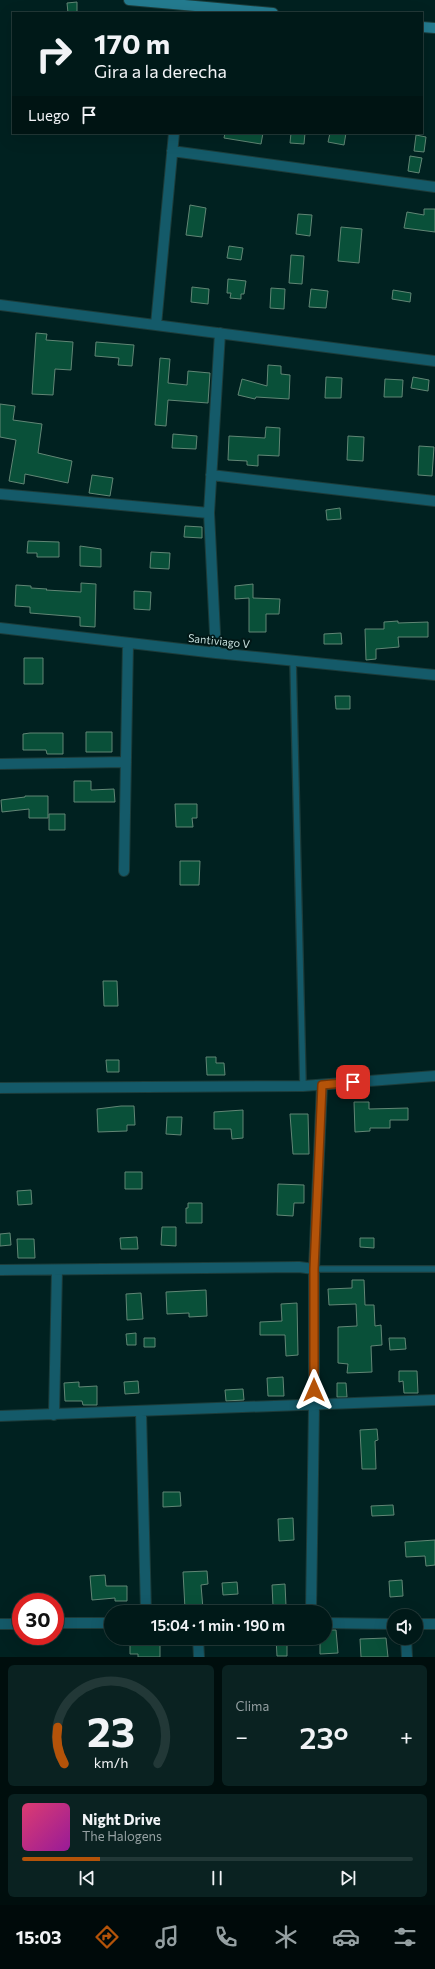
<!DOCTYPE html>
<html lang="es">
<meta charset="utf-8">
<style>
body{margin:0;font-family:Commissioner,sans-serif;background:#0a2221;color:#f1f3f6;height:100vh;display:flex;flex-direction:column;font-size:15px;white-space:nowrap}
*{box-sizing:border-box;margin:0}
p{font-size:13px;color:#95a0a2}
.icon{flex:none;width:22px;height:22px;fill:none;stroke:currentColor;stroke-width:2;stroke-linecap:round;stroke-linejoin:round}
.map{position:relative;height:1657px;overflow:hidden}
.details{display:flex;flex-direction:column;gap:8px;padding:8px;background:#000e0d;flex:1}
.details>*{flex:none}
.banner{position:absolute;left:12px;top:12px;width:411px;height:122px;border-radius:0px;box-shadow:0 4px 16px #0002,0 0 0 1px #223837;background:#001918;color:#f1f3f6;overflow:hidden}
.controls{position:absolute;left:387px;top:1609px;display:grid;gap:8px}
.controls a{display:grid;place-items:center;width:36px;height:36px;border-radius:50%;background:#001918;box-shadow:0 4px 16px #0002,0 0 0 1px #223837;font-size:20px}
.speed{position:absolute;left:12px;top:1593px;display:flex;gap:8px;font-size:20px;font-weight:700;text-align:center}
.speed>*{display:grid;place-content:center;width:52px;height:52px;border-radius:50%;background:#001918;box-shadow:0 4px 16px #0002,0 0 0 1px #223837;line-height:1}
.speed .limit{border:6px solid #d22;background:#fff;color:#111}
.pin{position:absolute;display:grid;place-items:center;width:34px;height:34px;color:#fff;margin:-17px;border-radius:8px;box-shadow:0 2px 6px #0006}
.me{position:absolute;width:44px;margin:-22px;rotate:0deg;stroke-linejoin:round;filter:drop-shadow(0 0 3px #0008)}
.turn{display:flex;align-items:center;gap:14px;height:84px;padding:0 16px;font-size:18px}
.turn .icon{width:52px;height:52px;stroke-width:2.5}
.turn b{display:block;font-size:28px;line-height:34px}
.then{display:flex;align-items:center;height:38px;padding:0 16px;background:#0003;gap:8px;font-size:15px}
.big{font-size:30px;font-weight:600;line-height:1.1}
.details .card{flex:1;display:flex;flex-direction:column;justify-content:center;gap:6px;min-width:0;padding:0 14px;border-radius:6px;background:#0a2221}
.details .dial{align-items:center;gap:0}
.dial svg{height:104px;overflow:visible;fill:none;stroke:#223837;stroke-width:7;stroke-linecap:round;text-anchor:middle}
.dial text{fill:#f1f3f6;stroke:none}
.song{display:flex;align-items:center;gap:12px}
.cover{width:48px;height:48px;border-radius:6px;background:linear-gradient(135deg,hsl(340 70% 55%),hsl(300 70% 35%))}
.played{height:4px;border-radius:2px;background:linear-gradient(90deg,#b45309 20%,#223837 20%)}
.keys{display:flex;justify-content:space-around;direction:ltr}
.heat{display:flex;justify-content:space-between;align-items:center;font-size:22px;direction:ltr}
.details .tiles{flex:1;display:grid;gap:8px;grid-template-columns:1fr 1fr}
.card:last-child{grid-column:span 2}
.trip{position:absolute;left:104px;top:1605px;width:228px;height:40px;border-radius:20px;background:#001918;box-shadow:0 4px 16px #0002,0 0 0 1px #223837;font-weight:600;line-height:40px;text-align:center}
.menu{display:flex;height:64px;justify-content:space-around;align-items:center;background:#000a0a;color:#95a0a2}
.menu .icon{width:28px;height:28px}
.menu .current{color:#b45309}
.menu b{font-size:18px;color:#f1f3f6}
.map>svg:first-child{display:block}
.building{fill:#095039;stroke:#618675}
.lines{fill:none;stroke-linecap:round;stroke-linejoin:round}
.lane-casing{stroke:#1c3c3a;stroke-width:8}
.street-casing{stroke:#1c3c3a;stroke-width:12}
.secondary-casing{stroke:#1c3c3a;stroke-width:12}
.lane{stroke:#145a69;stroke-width:5.5}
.street{stroke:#145a69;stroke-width:10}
.secondary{stroke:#247b8f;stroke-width:10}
.route-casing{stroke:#753606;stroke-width:10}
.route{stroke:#b45309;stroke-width:7}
.labels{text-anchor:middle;stroke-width:4;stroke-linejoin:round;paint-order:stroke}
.street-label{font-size:11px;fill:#c7dfdd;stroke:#011716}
</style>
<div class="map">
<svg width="435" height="1657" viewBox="0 0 435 1657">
<rect width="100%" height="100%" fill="#002120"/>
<path class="building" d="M77,2V13H68L67,3Z
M225,133H263L261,144L224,138Z
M291,133H305L304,144L290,143Z
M330,133H346L344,145L328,142Z
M416,135L426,137L424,152L414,151Z
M410,156L422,158L419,173L408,171Z
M190,205L206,208L202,237L186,235Z
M424,209H435V232L404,228L407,212L424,215Z
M298,214L312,215L310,236L296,234Z
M341,227L362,229L359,263L338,261Z
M229,246L243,248L241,260L227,258Z
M291,255L304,256L302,284L289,283Z
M228,279L246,281L244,294H241V299L230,298L231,293H227Z
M192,287L209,289L208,304L191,302Z
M271,288L285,289L284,309L270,308Z
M311,289L328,291L326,308L309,307Z
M393,290L411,293L410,302L392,299Z
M36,333L47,334L46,340L73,342L71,370L55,369L53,395L32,394Z
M96,342L134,345L132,366L118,365L119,358L95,356Z
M160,358L170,359L168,383L187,385L188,371L210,373L208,403L168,400L166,426L155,425Z
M268,365L281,366V374L290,375L289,399L256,397L255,399L238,395L242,379L267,386Z
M326,377L342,378L341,398H325Z
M413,377L429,380L428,391L411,388Z
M385,379L403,380L402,397H384Z
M0,404L15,406L13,420L42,424L38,453L72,461L68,483L25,474L24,484L9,481L16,440L0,437Z
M266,427L280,428L279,456L258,455V466L247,465V461L228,460L229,436L265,438Z
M173,434L197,436L196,449L172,448Z
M348,436L364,437L363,461L347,460Z
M419,446L434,447L432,476L418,475Z
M92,475L113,478L110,496L89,493Z
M340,508L341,519L327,520L326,510Z
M185,526L202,527V538L184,537Z
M28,541L59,542V557H37V553H27Z
M80,546L101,549V567L80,566Z
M151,552L170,553L169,569L150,568Z
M81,583L96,584L95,627L80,626V617L30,613V607L15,606L16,585L31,586V588L47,589L46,590L81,592Z
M253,584V598L280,599L279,614H266V632H249V598L235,599V586Z
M134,591L151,592L150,610L134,609Z
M398,621V623L428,622V637H398L399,647L376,649V659L366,660L365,629H384V622Z
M341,633L342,644H324V634Z
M24,658H43V684H24Z
M335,696H350V709H336Z
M86,732H112V752H86Z
M30,733H63V754H47L46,750H23V734Z
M74,781H91V790L114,789L115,802H74Z
M25,796H48V818H29V809L2,812L1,800L25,797Z
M175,804H197V818H192L193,827H176Z
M49,814H65V830H49Z
M180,861H200L199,885H180Z
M103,981H117L118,1006H104Z
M206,1057H216V1063H224L225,1075H207Z
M106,1060H119V1072H107Z
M354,1102H369V1109L408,1108V1120H390V1128H370V1131L355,1132Z
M121,1106H134L135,1125H127V1131L98,1132L97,1109Z
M243,1110V1138L232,1139L231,1129H214V1112Z
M290,1114H308L309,1154H293Z
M167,1117H182L181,1135L166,1134Z
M125,1172H142V1189H125Z
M278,1184L304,1185V1203H294L293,1216L277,1215Z
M31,1190L32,1204L18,1205L17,1191Z
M188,1203H202V1223H186V1208H188Z
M162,1227H176V1246L161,1245Z
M10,1233L11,1245L0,1246V1234Z
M137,1237L138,1249H121L120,1238Z
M360,1238H374V1248L360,1247Z
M17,1239H34L35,1258H18Z
M352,1280H364L365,1305H374L375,1326L381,1325L382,1345L371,1346L372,1372L347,1373L348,1364L338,1363V1327L357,1326L356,1304L329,1305L328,1289L352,1288Z
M206,1290L207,1316L189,1317V1313L167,1314L166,1292Z
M141,1293L143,1319L127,1320L126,1294Z
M297,1303L298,1355L286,1356L285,1335H260V1322L282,1321L281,1304Z
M136,1333V1345H127L126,1334Z
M144,1338H155V1347H144Z
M389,1338H405L406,1349L390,1350Z
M399,1371H417L418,1393H404L403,1381L399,1382Z
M283,1377L284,1396H268L267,1378Z
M138,1381L139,1393L125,1394L124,1382Z
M79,1382V1387L97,1386V1405H83L82,1401H65L64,1383Z
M337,1383H346L347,1397H337Z
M243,1389L244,1400L226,1401L225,1390Z
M377,1429L378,1440L375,1441L376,1469H362L360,1430Z
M163,1492H180L181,1506L163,1507Z
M393,1505L394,1515L372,1516L371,1506Z
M293,1518L294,1540L279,1541L278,1519Z
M435,1540V1565L426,1566L425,1556L406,1557L405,1542Z
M207,1571L208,1584L201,1585L203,1609H185L183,1572Z
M105,1575L106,1586H127V1601H115V1598L92,1600L90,1576Z
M402,1580L403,1596L390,1597L389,1581Z
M237,1582L238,1594L223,1595L222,1583Z
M285,1584L286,1606H273L272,1585Z
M325,1630H336L338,1653L320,1654V1638H325Z
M130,1638H160V1657H138V1654H130Z
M276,1638H287V1656H277Z
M386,1638L388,1657H361L360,1639Z"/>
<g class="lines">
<g class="lane-casing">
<path id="lane" d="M293,660L303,1086
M314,1269H435"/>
</g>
<g class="street-casing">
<path id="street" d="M172,151L435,187
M0,305L435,361
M156,325L174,133
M211,475L435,501
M0,494L209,513
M0,628L216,653L435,675
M216,653L209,513L220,333
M0,764L126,762
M124,871L128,643
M0,1088L303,1086L435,1076
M0,1270L299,1267L314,1269
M141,1412L146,1612
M54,1415L57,1270
M0,1416L435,1400
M311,1612L314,1406V1269L322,1085
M55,1623H111
M325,1623L394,1624
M0,1624H21
M416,1624H435
M198,1638L199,1657
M406,1638L407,1657"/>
</g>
<g class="secondary-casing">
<path id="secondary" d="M129,0L273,13
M422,27L435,28"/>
</g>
<use href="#lane" class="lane"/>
<use href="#street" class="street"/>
<use href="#secondary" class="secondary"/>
</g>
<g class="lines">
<g class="route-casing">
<path id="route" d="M314,1390V1269L322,1085L353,1082"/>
</g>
<use href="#route" class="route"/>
</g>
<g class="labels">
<g class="street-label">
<text transform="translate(219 641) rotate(6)" y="4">Santiviago V</text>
</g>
</g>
</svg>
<div class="controls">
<a><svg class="icon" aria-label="sound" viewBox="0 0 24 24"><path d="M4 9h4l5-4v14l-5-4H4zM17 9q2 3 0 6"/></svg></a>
</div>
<div class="speed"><div class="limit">30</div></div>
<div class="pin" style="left:353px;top:1082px;background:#d93025"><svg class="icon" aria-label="arrive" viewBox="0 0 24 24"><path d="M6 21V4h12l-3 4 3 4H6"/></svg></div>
<svg class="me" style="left:314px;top:1390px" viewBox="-20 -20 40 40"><path d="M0-17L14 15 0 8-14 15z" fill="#b45309" stroke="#fff" stroke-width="4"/></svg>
<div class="trip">15:04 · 1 min · 190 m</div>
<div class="banner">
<div class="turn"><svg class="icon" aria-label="right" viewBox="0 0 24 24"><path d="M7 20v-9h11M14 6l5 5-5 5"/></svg><div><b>170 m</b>Gira a la derecha</div></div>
<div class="then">Luego<svg class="icon" aria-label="arrive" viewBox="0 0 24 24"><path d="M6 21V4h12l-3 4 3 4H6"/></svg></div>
</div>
</div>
<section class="details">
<div class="tiles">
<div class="card dial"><svg viewBox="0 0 100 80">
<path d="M14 69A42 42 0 1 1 86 69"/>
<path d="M14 69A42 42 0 0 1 9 41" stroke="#b45309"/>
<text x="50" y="56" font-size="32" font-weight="700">23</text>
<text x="50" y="72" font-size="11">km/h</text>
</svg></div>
<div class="card"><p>Clima</p>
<div class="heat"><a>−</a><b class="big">23°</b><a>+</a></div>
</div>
<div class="card">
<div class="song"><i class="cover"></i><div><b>Night Drive</b><p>The Halogens</p></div></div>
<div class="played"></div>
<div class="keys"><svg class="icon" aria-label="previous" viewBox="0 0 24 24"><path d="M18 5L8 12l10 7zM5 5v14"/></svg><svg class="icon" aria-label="pause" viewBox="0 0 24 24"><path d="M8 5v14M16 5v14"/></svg><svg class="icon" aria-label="next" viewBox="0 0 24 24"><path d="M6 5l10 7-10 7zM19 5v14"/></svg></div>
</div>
</div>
</section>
<nav class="menu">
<b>15:03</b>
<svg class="icon current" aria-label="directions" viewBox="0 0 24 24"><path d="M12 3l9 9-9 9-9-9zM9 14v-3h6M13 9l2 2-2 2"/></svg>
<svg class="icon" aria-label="music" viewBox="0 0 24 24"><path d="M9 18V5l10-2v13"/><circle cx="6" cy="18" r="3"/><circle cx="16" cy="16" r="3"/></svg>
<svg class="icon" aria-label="phone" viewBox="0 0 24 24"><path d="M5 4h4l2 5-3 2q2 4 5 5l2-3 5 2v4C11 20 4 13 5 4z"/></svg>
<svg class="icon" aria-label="climate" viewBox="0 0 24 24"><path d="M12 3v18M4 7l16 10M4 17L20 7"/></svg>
<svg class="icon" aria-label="car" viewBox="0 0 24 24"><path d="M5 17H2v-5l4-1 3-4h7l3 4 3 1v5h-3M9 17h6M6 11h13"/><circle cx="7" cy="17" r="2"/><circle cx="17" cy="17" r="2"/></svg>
<svg class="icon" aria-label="filters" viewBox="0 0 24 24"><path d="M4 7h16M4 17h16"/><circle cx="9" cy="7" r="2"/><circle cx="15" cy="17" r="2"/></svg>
</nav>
